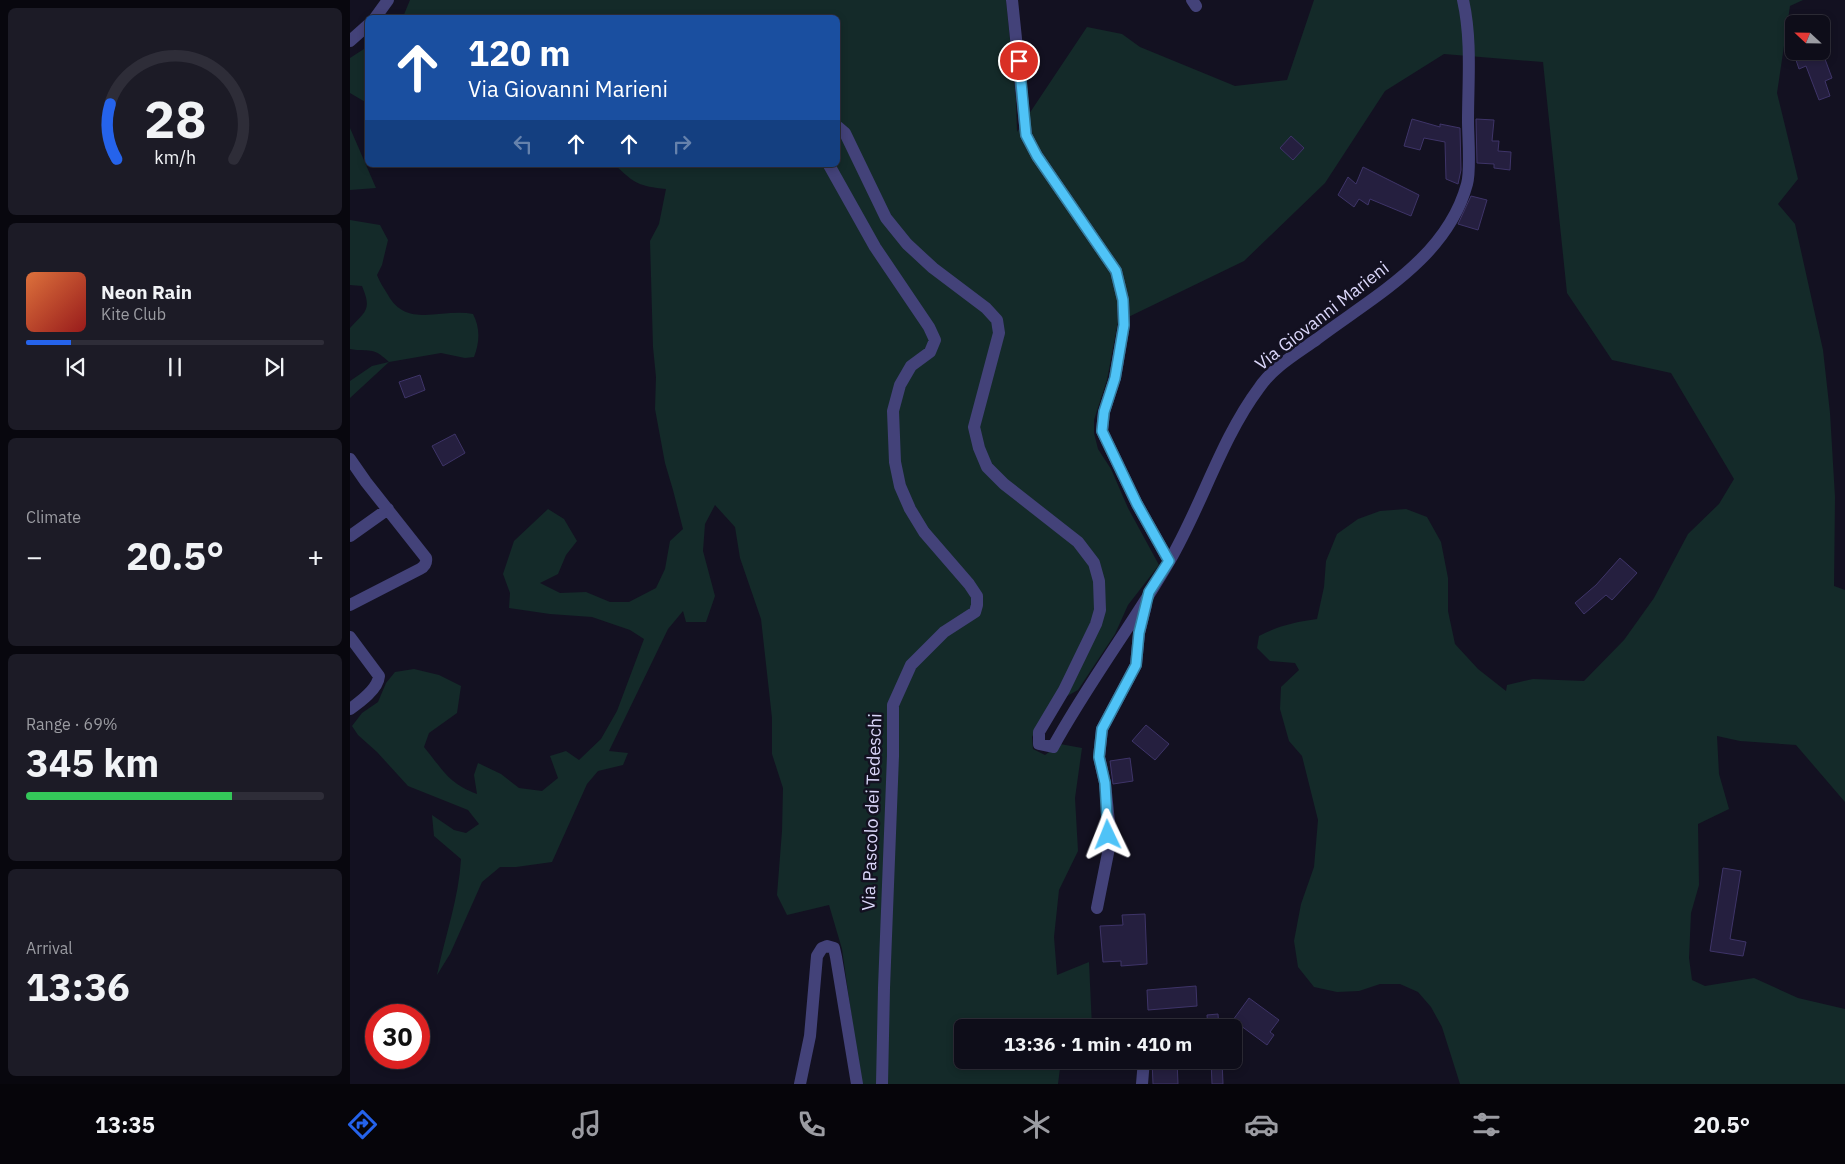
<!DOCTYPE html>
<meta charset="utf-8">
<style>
body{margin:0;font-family:"IBM Plex Sans",sans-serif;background:#1c1b26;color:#f1f3f6;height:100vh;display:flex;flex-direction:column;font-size:19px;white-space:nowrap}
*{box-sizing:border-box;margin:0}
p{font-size:16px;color:#9b9ca2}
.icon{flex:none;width:28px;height:28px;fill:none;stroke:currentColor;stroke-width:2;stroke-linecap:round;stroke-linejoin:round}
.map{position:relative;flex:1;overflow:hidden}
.drawer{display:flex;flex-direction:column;gap:8px;padding:8px;background:#08070e;width:350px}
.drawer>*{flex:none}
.hud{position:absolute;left:15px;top:15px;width:475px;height:152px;border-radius:8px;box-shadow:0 2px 8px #0003,0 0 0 1px #2e2d38;background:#1a4fa0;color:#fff;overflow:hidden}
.needle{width:32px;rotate:292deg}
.tools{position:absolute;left:1435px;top:15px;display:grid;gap:10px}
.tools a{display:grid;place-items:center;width:45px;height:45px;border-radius:8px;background:#0e0d19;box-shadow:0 2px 8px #0003,0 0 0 1px #2e2d38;font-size:25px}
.speed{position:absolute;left:15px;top:1004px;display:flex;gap:10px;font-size:25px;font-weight:700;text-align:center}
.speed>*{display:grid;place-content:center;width:65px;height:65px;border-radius:50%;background:#0e0d19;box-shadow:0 2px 8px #0003,0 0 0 1px #2e2d38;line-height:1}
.speed .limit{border:8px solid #d22;background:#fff;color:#111}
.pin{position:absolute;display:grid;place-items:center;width:42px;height:42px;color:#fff;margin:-21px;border:2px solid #fff;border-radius:50%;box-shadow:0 1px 5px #0007}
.me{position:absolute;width:55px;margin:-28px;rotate:358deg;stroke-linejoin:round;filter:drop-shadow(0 0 4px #0008)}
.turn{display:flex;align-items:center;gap:18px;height:105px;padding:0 20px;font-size:22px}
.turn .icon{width:65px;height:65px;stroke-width:2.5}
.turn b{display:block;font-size:35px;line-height:42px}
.lanes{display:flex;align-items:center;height:48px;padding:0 20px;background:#0003;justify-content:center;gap:25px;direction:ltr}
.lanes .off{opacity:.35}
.big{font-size:38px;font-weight:700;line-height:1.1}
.drawer .widget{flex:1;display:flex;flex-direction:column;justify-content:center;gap:8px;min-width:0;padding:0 18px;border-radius:8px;background:#1c1b26}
.drawer .dial{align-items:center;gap:0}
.dial svg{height:130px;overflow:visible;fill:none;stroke:#2e2d38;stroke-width:7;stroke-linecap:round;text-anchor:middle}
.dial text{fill:#f1f3f6;stroke:none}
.song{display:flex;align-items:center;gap:15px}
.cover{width:60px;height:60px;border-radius:8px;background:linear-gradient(135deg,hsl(20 70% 55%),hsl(0 70% 35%))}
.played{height:5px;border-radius:2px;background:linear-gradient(90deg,#2563eb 15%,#2e2d38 15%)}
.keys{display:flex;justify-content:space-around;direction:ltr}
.heat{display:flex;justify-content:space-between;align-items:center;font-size:28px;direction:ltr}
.charge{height:8px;border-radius:4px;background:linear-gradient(90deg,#34c759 69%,#2e2d38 0)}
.trip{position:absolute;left:604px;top:1019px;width:288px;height:50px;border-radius:8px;background:#0e0d19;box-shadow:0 2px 8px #0003,0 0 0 1px #2e2d38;font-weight:700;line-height:50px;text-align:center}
.tab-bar{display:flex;height:80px;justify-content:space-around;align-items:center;background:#06050a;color:#9b9ca2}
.tab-bar .icon{width:35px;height:35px}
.tab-bar .current{color:#2563eb}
.tab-bar b{font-size:22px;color:#f1f3f6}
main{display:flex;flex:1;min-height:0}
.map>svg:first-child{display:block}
.green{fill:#142a29}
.building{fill:#251f3f;stroke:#3e3468}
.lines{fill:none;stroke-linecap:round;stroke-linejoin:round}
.minor{stroke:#434279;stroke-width:12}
.route-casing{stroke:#337fa1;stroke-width:12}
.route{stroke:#4fc3f7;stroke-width:9}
.labels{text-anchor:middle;stroke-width:5;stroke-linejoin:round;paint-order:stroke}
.street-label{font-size:18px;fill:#dad6f9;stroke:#131121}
</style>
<main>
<section class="drawer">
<div class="widget dial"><svg viewBox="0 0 100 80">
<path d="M14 69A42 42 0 1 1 86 69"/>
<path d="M14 69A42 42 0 0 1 10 35" stroke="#2563eb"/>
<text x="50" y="56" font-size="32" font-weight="700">28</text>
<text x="50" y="72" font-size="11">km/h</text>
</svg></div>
<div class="widget">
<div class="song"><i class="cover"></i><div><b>Neon Rain</b><p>Kite Club</p></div></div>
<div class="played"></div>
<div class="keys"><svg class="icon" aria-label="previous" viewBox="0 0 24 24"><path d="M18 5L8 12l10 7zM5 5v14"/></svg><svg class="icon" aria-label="pause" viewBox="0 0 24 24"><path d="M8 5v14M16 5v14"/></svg><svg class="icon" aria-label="next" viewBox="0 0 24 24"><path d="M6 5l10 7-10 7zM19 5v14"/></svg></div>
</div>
<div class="widget"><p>Climate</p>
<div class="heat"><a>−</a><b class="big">20.5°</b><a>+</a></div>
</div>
<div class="widget"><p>Range · 69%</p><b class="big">345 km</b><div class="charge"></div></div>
<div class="widget"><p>Arrival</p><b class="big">13:36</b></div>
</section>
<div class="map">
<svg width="1495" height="1084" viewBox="0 0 1495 1084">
<rect width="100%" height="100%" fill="#131121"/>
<path class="green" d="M60,0H656L666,98L667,132L737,27L772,34L790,47L885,86L937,80L964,0H1453L1440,6L1427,93L1448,179L1428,204L1445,224L1473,350L1480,413L1485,497L1484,586L1495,590V802L1446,745L1390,741L1367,736L1369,774L1379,809L1348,824L1349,885L1341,913L1339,958L1342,980L1355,986L1404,978L1448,998L1495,1009V1084H1110L1092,1027L1081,1007L1068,992L1050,984H1030L1009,991L987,992L964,987L948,967L944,941L951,904L964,867L968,820L952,756L939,741L930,709L931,687L949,670L945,663L920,661L907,648L909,636C928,626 945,622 967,619L974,587L976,561L987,534L1008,519L1030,511L1056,509L1077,517L1091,542L1098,578V611L1105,644L1128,669L1156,691L1157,685L1183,679L1234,681L1274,640L1304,598L1338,534L1369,504L1384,479L1321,373L1262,360L1217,293L1193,62L1094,54L1035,91L975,183L894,261L768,322L757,380L744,420V433L748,449L761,469L778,508L809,565L778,605L765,634L728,690L699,706L682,737L683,749L695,755L710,744L732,748L725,798L728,851L709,890L704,937L707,975L739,962L742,1027L612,1028V1060H711L708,1084H511L492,949L479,905L437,915L427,895L432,831L433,788L422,754V718L411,619L390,558L385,527L365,505L355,524L353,551L365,596L356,622H336L333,611L318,629L259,751L278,753L273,765L248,771L237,784L202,862L166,867H150L132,882L100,954L87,975C95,936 109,898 111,859L84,836L82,815L104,830L116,833L129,824L118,810L58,786L27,752L8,735L2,726L12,713L28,702L36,683L45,672L64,669L89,675L111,686L107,713L79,733L74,747C93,770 98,783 127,794L124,775L128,763L151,774L169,788L192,791L208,778L200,756L216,751L229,760L251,739L267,711L294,639L280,630L242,617L200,614L159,608L160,593L153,574L164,541L198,509L214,519L227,541L216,555L208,574L190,583L210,593L236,592L260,602H279L306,588L315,569L320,541L333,529L323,490L315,463L305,409L306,377L303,347L300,241L309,224L316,189C289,186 285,184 265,165H488V18L53,17Z
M17,47V103L0,93V58Z
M0,128L26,188L0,190Z
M0,220L30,225L38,240L32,265L27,275C30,283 34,288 38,295C57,329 92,308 123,314C130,327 130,342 124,357L115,358L91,353L39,362L0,398V381L22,366L39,362C21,345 20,353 0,349V328C16,311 22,310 12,286L0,285Z"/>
<path class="building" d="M1459,51H1472L1482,78L1475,81L1480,96L1469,100L1456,66L1449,69L1445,57Z
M1062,119L1090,127V124L1110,128L1111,170L1108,184L1096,179L1095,142L1074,138L1070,150L1054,146Z
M1126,119L1144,120L1142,141H1149L1148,151L1161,152L1160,170L1144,168V164L1127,163Z
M941,136L954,148L943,160L930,148Z
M1013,167L1069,195L1061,216L1020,199L1018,205L1009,199L1004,207L988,195L998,177L1006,184Z
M1121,196L1137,200L1128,230L1108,224Z
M70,375L75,390L55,398L49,382Z
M105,434L115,453L93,466L82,446Z
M1270,558L1287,573L1262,600L1256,595L1234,614L1225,603L1246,585Z
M796,725L819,744L805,760L782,741Z
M780,758L783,781L763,784L760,761Z
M1373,868L1391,871L1380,939L1396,942L1393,956L1360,951Z
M795,914L797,964L771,966V961L753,962L750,926L773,925L772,915Z
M846,986L847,1006L798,1010L797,990Z
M899,998L929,1020L920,1032L924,1035L917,1045L883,1020Z
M868,1014L869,1028H858L857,1015Z
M802,1060H827L828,1084H803Z
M861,1060H872L873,1084H862Z"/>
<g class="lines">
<path class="minor" d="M662,0L676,135L687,156L766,271L773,300L774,325L765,378L754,412L752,431L787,504L819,561
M842,0L846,6
M25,18L38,0
M0,41L18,25
M488,127L495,133L536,218L557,244L583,268L636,308L647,320L649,333L624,427L629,448L637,467L654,484L728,542L744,563L749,581L750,610L746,624L714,690L689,732V744L703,747C738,683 783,624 820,560C852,505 871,439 909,388C923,367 946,354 967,339C1024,296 1097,258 1117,184C1121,170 1118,137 1118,121C1118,81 1122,40 1113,0
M479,165L525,247L579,327L585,340L580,352L561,366L550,385L543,411L545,462L550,486L560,509L574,532L619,584L627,596V605L625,612L594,632L561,665L543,705V756L534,988L532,1084
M0,459L16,482L76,558C77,563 74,567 70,569L0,605
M0,536L38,509
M0,637L29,676C28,689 10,702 0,709
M747,908L759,848V822L755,783L749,757L752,729L786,665L789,633L796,605
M450,1084L460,1036L467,956L472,948L477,946L484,948L486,957L507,1084
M792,1084L794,1060"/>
</g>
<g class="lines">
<g class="route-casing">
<path id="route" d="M669,61L676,135L687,156L766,271L773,300L774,325L765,378L754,412L752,431L787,504L819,561L799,592L789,633L786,665L752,729L749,757L755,783L758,835"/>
</g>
<use href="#route" class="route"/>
</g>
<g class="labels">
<g class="street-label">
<text transform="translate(972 316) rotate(-38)" y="6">Via Giovanni Marieni</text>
<text transform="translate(522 812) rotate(-88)" y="6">Via Pascolo dei Tedeschi</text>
</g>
</g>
</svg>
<div class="tools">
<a><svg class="needle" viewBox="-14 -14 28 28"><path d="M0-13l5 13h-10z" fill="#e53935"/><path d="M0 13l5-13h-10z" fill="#9b9ca2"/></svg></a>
</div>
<div class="speed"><div class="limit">30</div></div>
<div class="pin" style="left:669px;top:61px;background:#d93025"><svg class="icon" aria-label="arrive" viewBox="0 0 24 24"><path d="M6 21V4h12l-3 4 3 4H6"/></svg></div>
<svg class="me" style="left:758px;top:835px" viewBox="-20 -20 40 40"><path d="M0-17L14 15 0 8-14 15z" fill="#4fc3f7" stroke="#fff" stroke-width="4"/></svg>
<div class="trip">13:36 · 1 min · 410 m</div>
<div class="hud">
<div class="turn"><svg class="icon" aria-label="ahead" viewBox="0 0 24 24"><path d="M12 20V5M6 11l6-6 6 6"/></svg><div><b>120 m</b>Via Giovanni Marieni</div></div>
<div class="lanes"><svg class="icon off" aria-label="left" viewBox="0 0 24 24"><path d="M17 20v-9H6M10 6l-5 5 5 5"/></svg><svg class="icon" aria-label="ahead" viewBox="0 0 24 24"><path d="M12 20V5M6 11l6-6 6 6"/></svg><svg class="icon" aria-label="ahead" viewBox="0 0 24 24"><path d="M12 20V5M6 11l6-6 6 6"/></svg><svg class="icon off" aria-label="right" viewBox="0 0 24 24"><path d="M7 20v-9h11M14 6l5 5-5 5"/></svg></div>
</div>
</div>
</main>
<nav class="tab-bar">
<b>13:35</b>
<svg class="icon current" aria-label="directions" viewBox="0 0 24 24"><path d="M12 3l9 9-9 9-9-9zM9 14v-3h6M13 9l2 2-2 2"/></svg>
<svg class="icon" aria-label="music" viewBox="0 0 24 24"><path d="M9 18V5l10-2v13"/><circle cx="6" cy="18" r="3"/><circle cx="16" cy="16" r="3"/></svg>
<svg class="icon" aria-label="phone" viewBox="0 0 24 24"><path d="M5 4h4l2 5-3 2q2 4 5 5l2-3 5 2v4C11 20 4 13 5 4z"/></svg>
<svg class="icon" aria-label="climate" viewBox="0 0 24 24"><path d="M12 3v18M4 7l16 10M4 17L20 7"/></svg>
<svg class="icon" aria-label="car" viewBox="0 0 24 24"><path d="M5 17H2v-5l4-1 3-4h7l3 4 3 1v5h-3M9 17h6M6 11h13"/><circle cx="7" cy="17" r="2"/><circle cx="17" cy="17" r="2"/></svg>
<svg class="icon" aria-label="filters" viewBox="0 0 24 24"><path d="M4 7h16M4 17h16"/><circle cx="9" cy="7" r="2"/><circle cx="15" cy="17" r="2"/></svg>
<b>20.5°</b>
</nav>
